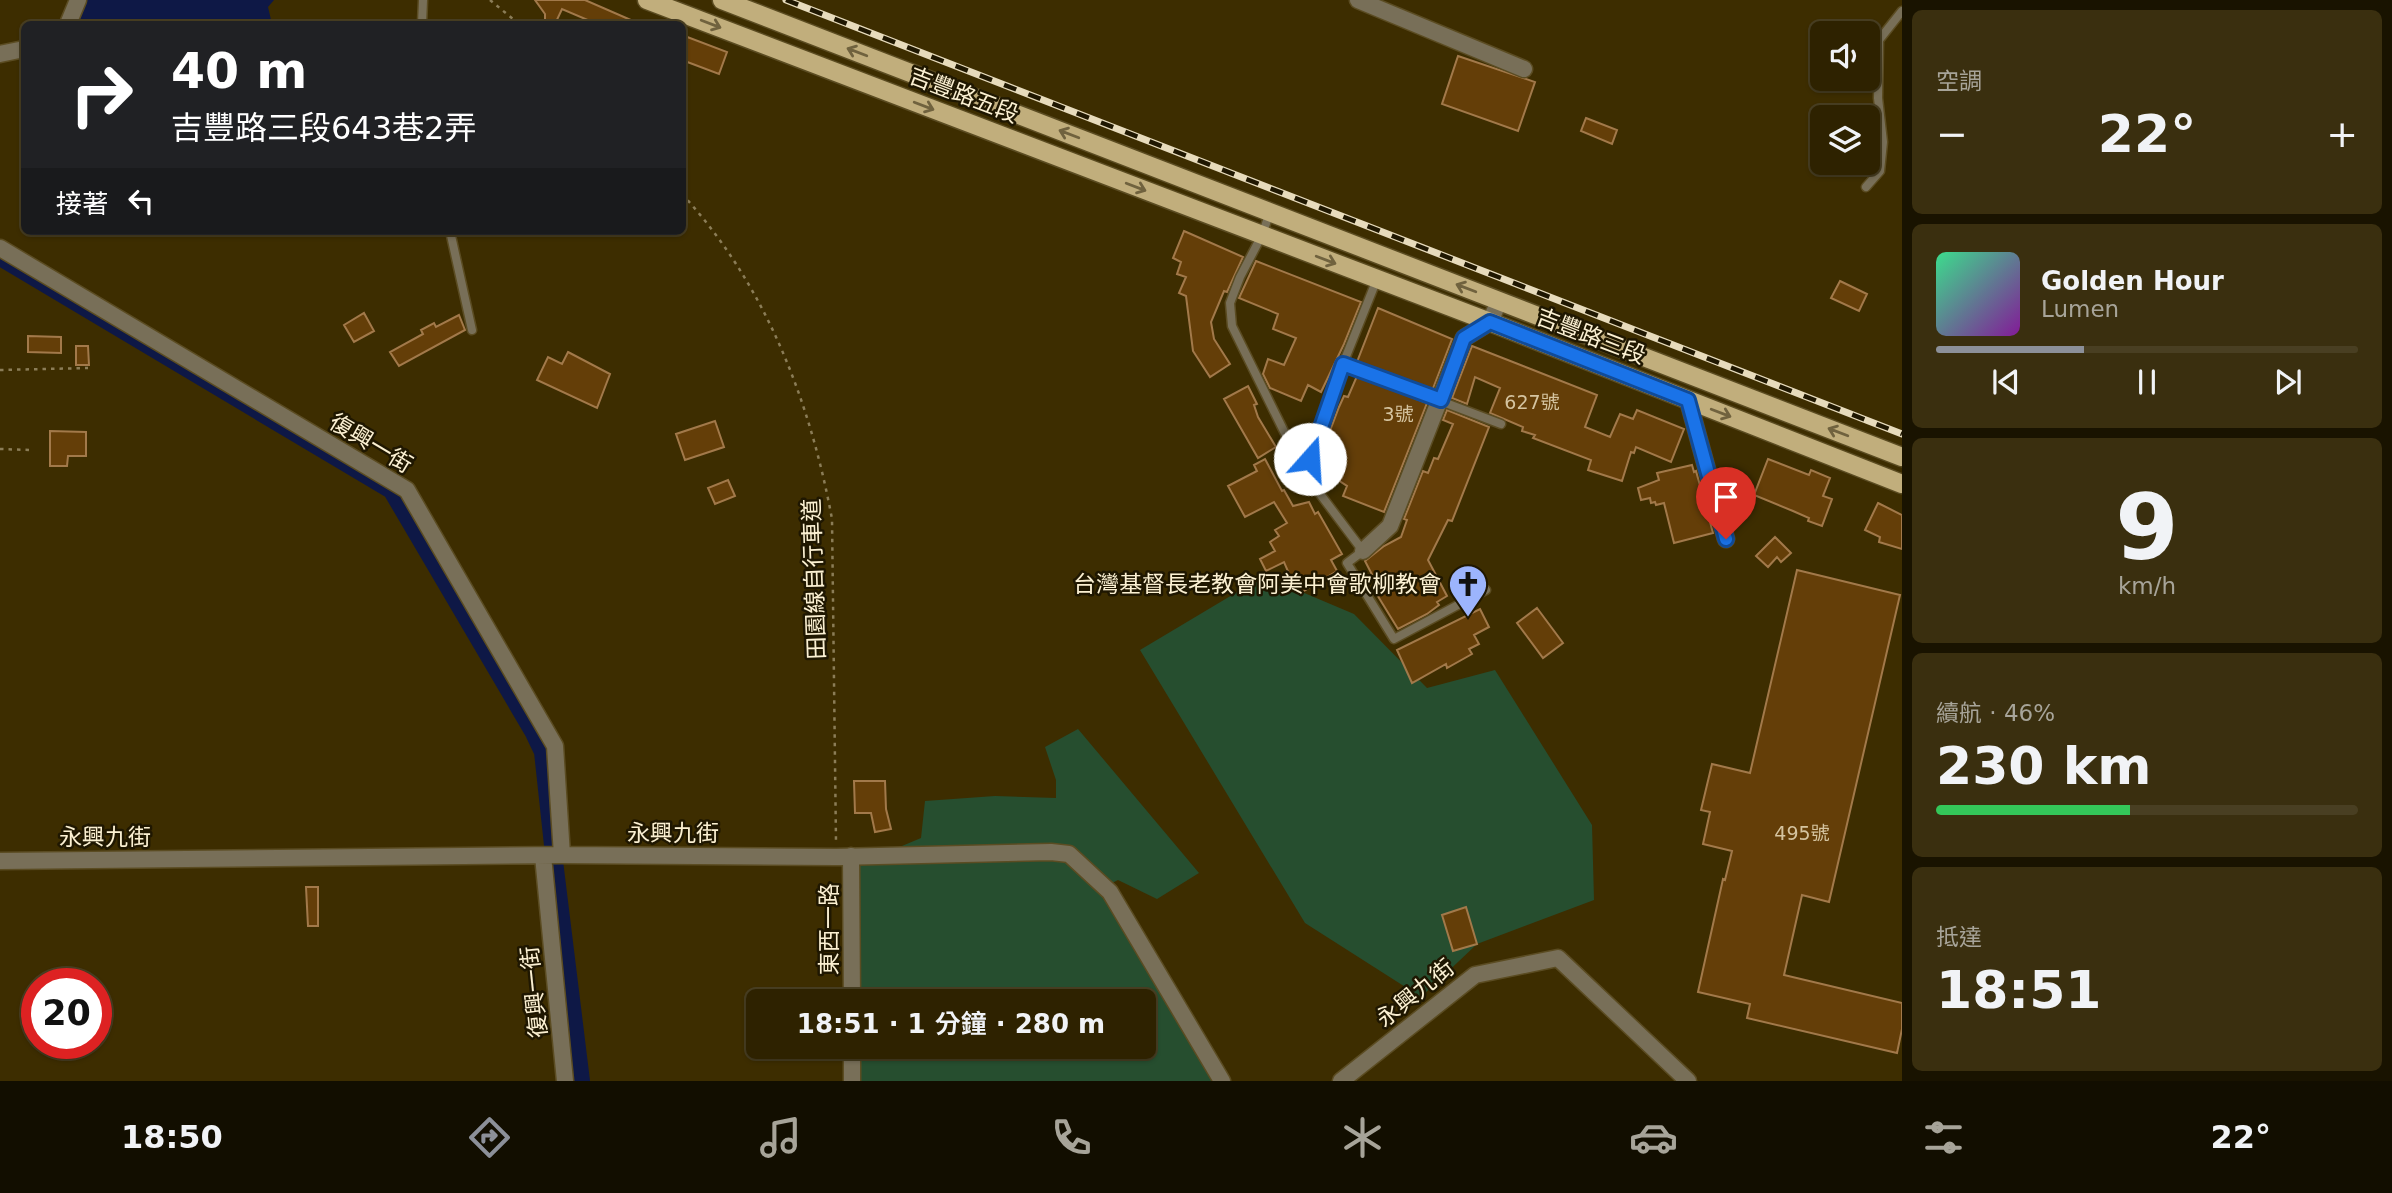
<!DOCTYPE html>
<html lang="zh-TW">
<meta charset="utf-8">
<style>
body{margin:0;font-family:"DejaVu Sans","Noto Sans TC",sans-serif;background:#3a2f0f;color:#f1f3f6;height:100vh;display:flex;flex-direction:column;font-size:26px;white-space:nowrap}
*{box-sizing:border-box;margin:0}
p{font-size:23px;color:#a7a499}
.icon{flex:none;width:38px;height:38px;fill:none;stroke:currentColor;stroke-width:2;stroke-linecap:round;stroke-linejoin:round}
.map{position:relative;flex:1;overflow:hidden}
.details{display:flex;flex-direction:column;gap:10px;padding:10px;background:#191300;width:490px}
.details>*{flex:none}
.top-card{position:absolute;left:21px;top:21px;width:665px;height:214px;border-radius:10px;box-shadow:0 2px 5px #0004,0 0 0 2px #493f22;background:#202124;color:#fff;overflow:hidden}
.fabs{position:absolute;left:1810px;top:21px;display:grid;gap:14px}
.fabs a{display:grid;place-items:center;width:70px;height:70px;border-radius:10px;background:#2e2200;box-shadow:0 2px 5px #0004,0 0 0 2px #493f22;font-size:35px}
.speed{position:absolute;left:21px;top:968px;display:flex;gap:14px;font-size:35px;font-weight:700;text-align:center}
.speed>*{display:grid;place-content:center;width:91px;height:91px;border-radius:50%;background:#2e2200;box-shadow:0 2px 5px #0004,0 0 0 2px #493f22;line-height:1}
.speed .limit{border:10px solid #d22;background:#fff;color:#111}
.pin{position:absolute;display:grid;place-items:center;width:60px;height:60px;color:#fff;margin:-72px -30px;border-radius:50% 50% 50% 0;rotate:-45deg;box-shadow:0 0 7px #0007}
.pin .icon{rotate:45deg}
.me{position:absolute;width:77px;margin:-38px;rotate:19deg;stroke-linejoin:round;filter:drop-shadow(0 0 5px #0008)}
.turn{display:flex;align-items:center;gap:24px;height:147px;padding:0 35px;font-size:32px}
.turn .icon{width:91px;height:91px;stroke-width:2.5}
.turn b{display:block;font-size:49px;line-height:60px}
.then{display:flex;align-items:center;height:66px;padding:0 35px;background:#0003;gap:14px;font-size:26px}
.big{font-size:52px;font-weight:600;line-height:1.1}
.details .widget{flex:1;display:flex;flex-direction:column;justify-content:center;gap:10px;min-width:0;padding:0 24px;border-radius:10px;background:#3a2f0f}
.details .dial{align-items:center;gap:0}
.dial b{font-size:91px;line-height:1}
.song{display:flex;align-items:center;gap:21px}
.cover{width:84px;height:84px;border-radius:10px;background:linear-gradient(135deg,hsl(150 70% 55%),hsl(290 70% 35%))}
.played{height:7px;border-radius:4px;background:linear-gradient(90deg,#8c9099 35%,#493f22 35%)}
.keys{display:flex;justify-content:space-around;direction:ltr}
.heat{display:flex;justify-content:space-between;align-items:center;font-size:38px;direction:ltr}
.charge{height:10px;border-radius:5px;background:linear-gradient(90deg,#34c759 46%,#493f22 0)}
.trip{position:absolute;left:746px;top:989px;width:410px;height:70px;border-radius:10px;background:#2e2200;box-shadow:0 2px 5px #0004,0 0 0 2px #493f22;font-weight:600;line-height:70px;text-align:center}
.dock{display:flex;height:112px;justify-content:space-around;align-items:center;background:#120e00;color:#a7a499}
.dock .icon{width:49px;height:49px}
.dock .selected{color:#8c9099}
.dock b{font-size:32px;color:#f1f3f6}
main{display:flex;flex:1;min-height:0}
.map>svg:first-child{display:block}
.green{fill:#264e2f}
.water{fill:#0e1846}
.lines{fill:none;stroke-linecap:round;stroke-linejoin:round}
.canal{stroke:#0e1846;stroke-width:16}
.building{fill:#643e08;stroke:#a2794a;stroke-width:2}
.service-casing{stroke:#5b4c22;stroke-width:11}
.minor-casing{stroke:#5b4c22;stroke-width:19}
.primary-casing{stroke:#5b4c22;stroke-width:21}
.path{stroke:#8b7d57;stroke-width:2.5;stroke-dasharray:3.5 5;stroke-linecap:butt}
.service{stroke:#786f58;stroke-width:8}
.minor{stroke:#786f58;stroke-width:16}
.primary{stroke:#c1ae7c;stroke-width:18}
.rail-casing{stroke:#e7dbbc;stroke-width:7}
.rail{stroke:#1f1701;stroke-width:4.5;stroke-dasharray:13;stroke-linecap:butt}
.oneway{stroke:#70623e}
.route-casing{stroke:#114b97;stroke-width:18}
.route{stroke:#1a73e8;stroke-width:12}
.labels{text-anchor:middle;stroke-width:5;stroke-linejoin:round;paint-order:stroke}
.number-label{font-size:19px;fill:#d5c4a0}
.street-label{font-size:23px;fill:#fbf0d2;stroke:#1f1701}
.poi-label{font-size:23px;fill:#fbf0d2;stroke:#1f1701;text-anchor:end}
</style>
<main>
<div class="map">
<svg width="1902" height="1081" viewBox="0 0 1902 1081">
<rect width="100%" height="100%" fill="#3d2d00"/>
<path class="green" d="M1264,576L1354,614L1427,688L1495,670L1592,825L1594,900L1477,944L1421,997L1305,923L1140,650Z
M1078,729L1199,873L1157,899L1118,880L1110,884L1219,1081H857L858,1047L1143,1046V1001H858L859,864L921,838L925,801L995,796L1056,798V780L1045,747Z"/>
<path class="water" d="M85,0H274L268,7L272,24H76Z"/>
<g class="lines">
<path class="canal" d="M0,258L391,491L533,733L542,752L552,845
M555,861L582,1081"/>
</g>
<path class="building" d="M535,0H585L640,24H597L562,9L555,24L545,20V14Z
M682,35L727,52L719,74L682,60Z
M1458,56L1535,82L1518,131L1442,104Z
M1586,118L1617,130L1612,144L1581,131Z
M1184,231L1243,257L1227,292L1224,291L1211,322L1214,339L1230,364L1210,377L1193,351L1186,296L1179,293L1186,277L1177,274L1181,262L1173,258Z
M1256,261L1361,302L1344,344L1321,392L1308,385L1301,401L1270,388L1263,374L1268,359L1284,365L1296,338L1273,329L1278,314L1239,298Z
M1840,281L1867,294L1859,311L1831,298Z
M1378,308L1452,339L1432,391L1357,362Z
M364,313L374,331L354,342L344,325Z
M459,315L465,330L399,366L390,352L423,334L421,330L434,323L436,327Z
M28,336L61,337V353L28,352Z
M76,346H88L89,365H76Z
M1472,346L1597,395L1585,427L1610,437L1620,414L1633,419L1637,410L1684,429L1671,462L1636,447L1634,453L1631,452L1622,481L1588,470L1591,460L1533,438L1535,435L1522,431L1523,427L1490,413L1500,388L1475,377L1467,404L1452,398Z
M568,352L610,374L597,408L537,380L548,357L562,364Z
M1357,376L1427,403L1384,512L1343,496L1347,486L1315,465L1325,435L1328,436L1339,407L1344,396L1348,397Z
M1248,386L1257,404L1254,405L1258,417L1276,447L1258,458L1224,399Z
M1447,410L1489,427L1452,521L1448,520L1428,560L1447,596L1437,602L1439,605L1427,614L1398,629L1376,593L1380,590L1365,561L1384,546L1401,537L1407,520L1404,519L1423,471L1428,473L1434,458L1438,459L1453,424L1443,420Z
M715,421L724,447L685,460L676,434Z
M50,431L86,432V456H68L67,466H50Z
M1265,459L1282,491L1284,490L1293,506L1309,502L1315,514L1318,512L1342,554L1331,560L1337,571L1302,592L1292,575L1290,576L1284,562L1266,571L1260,559L1275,551L1270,542L1279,536L1275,530L1287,523L1274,502L1245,517L1228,486L1257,471L1254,465Z
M1768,459L1809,475L1811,470L1830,478L1823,496L1832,499L1822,526L1808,521L1809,518L1793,511L1754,495Z
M1692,465L1694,472L1696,471L1713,533L1674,543L1664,503L1656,505L1655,502L1651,503L1650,498L1641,500L1638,488L1659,480L1657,473Z
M728,480L735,496L715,504L708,488Z
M1878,503L1902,515V549L1879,542L1880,537L1865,530Z
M1775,537L1791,553L1781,562L1777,557L1768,567L1756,556Z
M1797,570L1900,595L1829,902L1802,895L1784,975L1902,1003V1029L1897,1053L1747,1018L1750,1004L1698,992L1723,879L1725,880L1732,851L1703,844L1710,812L1701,810L1712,764L1750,773Z
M1537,608L1563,643L1543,658L1517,623Z
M1480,609L1489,627L1474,635L1479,644L1469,649L1472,654L1447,668L1446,664L1412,683L1397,650Z
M854,781H885L886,809L891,829L875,832L871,813H855Z
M306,887H318V926H308Z
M1466,907L1477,944L1453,951L1442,915Z"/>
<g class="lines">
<g class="service-casing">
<path id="service" d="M422,24L423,0
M1866,187L1880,171L1883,142L1878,98L1879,40L1902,11
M1270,212L1262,235L1240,277L1230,303L1232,326L1305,474L1363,551L1347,563L1394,639L1486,590
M450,231L472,330
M1343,364L1501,424
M1305,474L1343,364L1377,279"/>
</g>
<g class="minor-casing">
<path id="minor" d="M1358,0L1524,69
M68,24L78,0
M0,54L24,49
M0,248L407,490L555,746L562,855
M1688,400L1726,539
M1363,551L1390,526L1464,338L1490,322L1499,301
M543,856L565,1081
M851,856L852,1001
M0,861L562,855L836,857L1051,852L1069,854L1110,892L1222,1081
M852,1046V1081
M1341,1081L1475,975L1558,958L1688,1081"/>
</g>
<g class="primary-casing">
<path id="primary" d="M647,0L1490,322L1902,484
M722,0L1902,457"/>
</g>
<path class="path" d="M490,0L519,24
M682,194C765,284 810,400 832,519L836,842
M0,370L88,368
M0,449L30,450"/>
<use href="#service" class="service"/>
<use href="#minor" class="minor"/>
<use href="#primary" class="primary"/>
<g class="rail-casing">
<path id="rail" d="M786,0L1902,434"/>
</g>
<use href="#rail" class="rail"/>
</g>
<defs><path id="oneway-shaft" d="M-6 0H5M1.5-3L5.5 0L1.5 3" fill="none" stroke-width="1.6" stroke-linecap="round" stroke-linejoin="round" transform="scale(1.75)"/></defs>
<g class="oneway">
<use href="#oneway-shaft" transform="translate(711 24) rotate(21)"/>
<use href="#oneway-shaft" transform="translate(857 52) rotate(-159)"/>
<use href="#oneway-shaft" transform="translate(924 106) rotate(21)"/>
<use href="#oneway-shaft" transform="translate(1069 134) rotate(-159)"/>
<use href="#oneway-shaft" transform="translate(1136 187) rotate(21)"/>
<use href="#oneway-shaft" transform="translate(1326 260) rotate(21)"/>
<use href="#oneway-shaft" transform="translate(1466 288) rotate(-159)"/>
<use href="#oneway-shaft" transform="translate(1721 413) rotate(21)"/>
<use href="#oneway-shaft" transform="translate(1838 432) rotate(-159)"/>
</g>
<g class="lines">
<g class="route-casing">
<path id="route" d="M1310,459L1343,364L1441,400L1464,338L1490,322L1688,400L1726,539"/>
</g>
<use href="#route" class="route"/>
</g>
<defs>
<g id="church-pin" transform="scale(2.0125)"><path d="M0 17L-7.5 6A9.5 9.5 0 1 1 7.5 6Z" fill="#9cb4fd" stroke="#1f1701"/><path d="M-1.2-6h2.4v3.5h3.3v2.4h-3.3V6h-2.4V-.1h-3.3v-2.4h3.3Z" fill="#111"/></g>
</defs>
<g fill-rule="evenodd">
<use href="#church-pin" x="1468" y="584"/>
</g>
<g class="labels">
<g class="number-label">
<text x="1532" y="409">627號</text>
<text x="1398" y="421">3號</text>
<text x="1802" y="840">495號</text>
</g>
<g class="street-label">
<text transform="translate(964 95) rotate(21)" y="8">吉豐路五段</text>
<text transform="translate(1591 336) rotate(21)" y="8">吉豐路三段</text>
<text transform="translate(371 443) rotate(31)" y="8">復興一街</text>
<text transform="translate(814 579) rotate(-92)" y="8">田園線自行車道</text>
<text x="673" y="841">永興九街</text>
<text x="105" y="845">永興九街</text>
<text transform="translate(829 929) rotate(-90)" y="8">東西一路</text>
<text transform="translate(534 992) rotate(-96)" y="8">復興一街</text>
<text transform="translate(1415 993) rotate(-39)" y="8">永興九街</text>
</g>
<g class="poi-label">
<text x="1441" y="592">台灣基督長老教會阿美中會歌柳教會</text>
</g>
</g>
</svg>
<div class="fabs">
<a><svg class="icon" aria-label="sound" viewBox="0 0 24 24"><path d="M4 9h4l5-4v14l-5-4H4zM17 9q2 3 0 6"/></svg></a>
<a><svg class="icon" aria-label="layers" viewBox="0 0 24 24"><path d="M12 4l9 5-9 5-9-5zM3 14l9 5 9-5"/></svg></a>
</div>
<div class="speed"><div class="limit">20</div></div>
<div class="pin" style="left:1726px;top:539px;background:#d93025"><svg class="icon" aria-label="arrive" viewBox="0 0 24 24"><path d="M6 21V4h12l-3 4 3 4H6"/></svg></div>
<svg class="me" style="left:1310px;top:459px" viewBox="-20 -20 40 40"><circle r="19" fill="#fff"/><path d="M0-13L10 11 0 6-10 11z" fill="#1a73e8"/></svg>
<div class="trip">18:51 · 1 分鐘 · 280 m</div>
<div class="top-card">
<div class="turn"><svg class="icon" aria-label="right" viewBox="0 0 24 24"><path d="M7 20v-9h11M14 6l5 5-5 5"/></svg><div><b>40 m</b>吉豐路三段643巷2弄</div></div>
<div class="then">接著<svg class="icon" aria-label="left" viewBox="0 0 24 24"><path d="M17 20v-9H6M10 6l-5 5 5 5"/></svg></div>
</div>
</div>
<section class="details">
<div class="widget"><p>空調</p>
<div class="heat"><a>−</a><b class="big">22°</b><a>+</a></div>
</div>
<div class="widget">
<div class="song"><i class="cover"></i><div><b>Golden Hour</b><p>Lumen</p></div></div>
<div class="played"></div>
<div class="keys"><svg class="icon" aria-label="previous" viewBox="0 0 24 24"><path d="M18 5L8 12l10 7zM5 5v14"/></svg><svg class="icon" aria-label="pause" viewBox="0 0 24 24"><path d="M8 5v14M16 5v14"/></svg><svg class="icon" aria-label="next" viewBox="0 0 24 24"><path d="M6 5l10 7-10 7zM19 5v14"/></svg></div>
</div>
<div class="widget dial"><b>9</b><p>km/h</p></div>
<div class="widget"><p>續航 · 46%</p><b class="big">230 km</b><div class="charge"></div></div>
<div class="widget"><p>抵達</p><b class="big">18:51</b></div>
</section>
</main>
<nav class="dock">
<b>18:50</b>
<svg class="icon selected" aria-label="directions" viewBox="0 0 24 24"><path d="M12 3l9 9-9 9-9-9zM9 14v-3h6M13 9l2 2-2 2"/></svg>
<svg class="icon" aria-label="music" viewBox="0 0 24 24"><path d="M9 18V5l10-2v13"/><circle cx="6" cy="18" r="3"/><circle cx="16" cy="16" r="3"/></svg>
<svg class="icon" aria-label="phone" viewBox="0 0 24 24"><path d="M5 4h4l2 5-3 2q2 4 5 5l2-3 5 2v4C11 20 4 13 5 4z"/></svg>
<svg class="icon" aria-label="climate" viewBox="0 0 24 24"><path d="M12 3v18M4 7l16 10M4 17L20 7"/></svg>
<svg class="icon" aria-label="car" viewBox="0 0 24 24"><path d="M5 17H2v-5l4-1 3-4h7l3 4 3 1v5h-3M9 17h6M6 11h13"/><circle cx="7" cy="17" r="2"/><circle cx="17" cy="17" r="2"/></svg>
<svg class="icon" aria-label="filters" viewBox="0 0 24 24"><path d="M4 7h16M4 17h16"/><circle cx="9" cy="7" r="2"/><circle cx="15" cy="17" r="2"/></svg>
<b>22°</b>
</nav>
